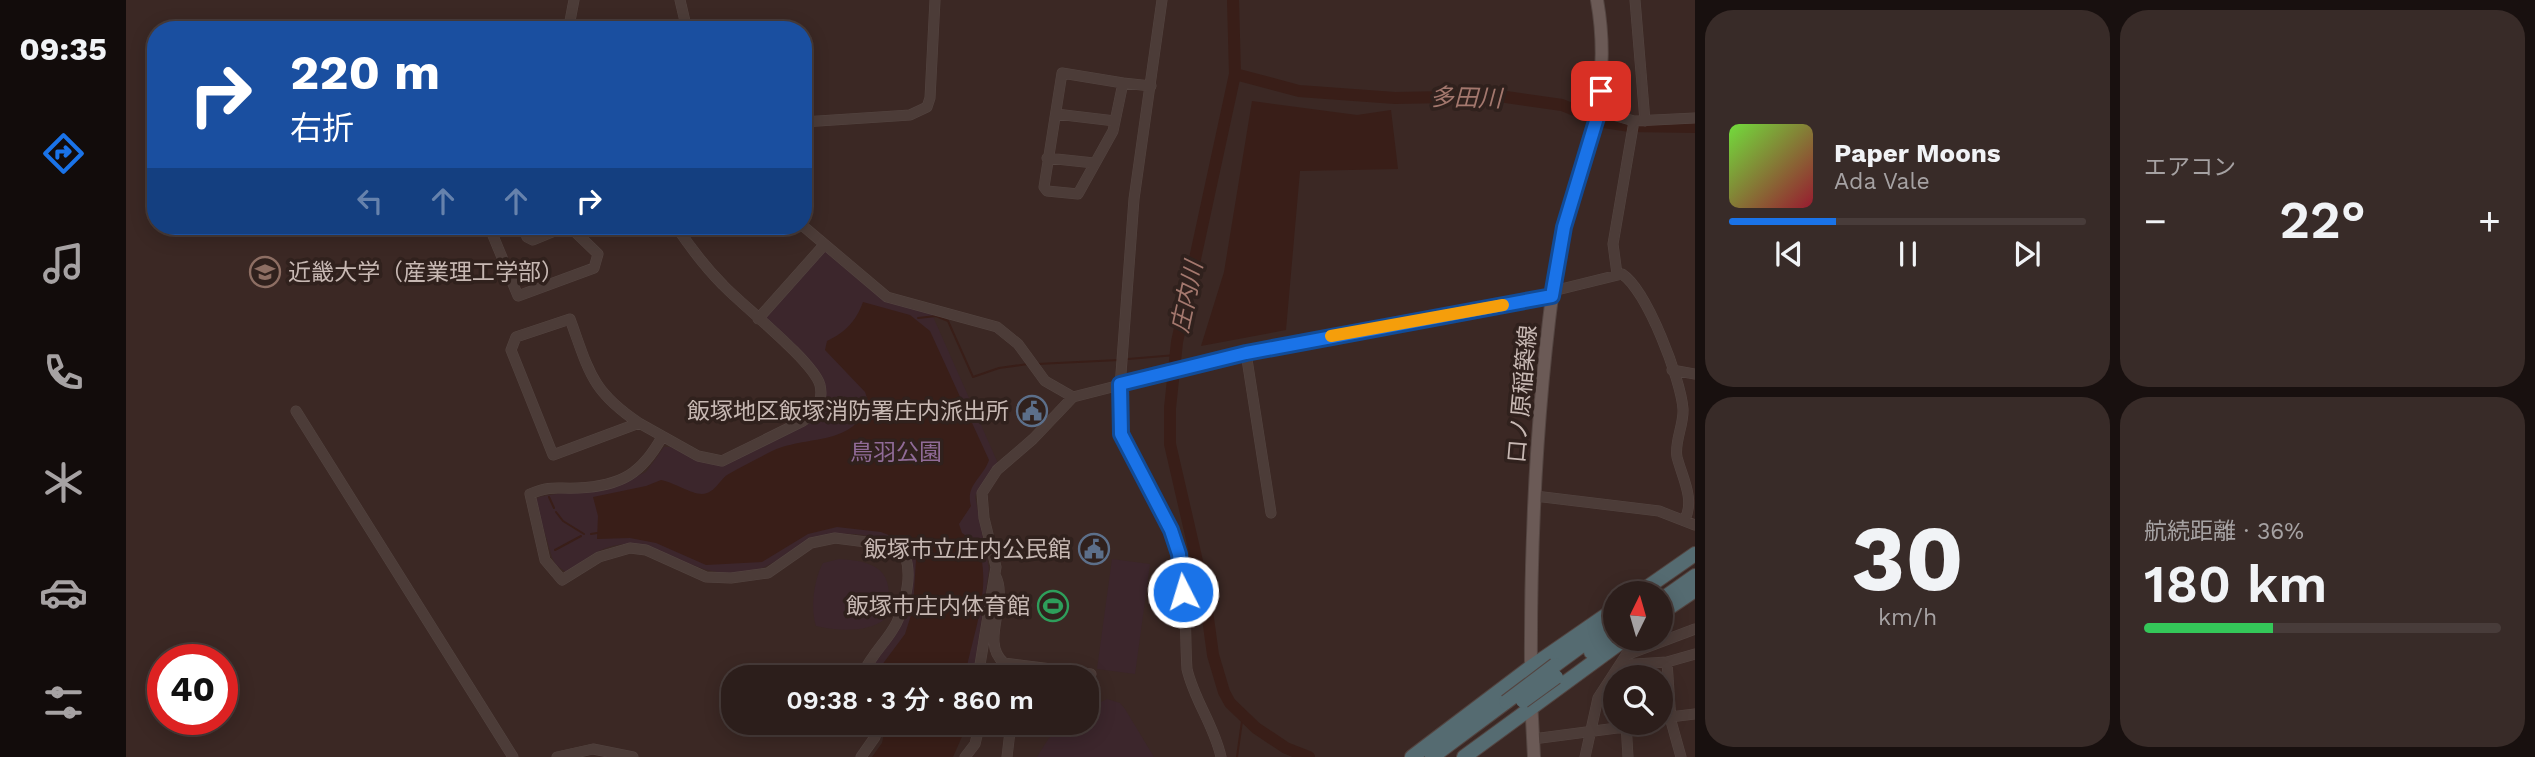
<!DOCTYPE html>
<html lang="ja">
<meta charset="utf-8">
<style>
body{margin:0;font-family:"Work Sans","Noto Sans JP",sans-serif;background:#382b28;color:#f1f3f6;height:100vh;display:flex;flex-direction:column;font-size:26px;white-space:nowrap}
*{box-sizing:border-box;margin:0}
p{font-size:23px;color:#a6a2a3}
.icon{flex:none;width:38px;height:38px;fill:none;stroke:currentColor;stroke-width:2;stroke-linecap:round;stroke-linejoin:round}
.map{position:relative;flex:1;overflow:hidden}
.panel{display:flex;flex-direction:column;gap:10px;padding:10px;background:#18100f;width:840px}
.panel>*{flex:none}
.guide{position:absolute;left:21px;top:21px;width:665px;height:214px;border-radius:28px;box-shadow:0 4px 18px #0003,0 0 0 2px #483c3a;background:#1a4fa0;color:#fff;overflow:hidden}
.needle{width:46px;rotate:5deg}
.controls{position:absolute;left:1477px;top:581px;display:grid;gap:14px}
.controls a{display:grid;place-items:center;width:70px;height:70px;border-radius:50%;background:#2c1e1b;box-shadow:0 4px 18px #0003,0 0 0 2px #483c3a;font-size:35px}
.speed{position:absolute;left:21px;top:644px;display:flex;gap:14px;font-size:35px;font-weight:700;text-align:center}
.speed>*{display:grid;place-content:center;width:91px;height:91px;border-radius:50%;background:#2c1e1b;box-shadow:0 4px 18px #0003,0 0 0 2px #483c3a;line-height:1}
.speed .limit{border:10px solid #d22;background:#fff;color:#111}
.pin{position:absolute;display:grid;place-items:center;width:60px;height:60px;color:#fff;margin:-30px;border-radius:14px;box-shadow:0 4px 10px #0006}
.me{position:absolute;width:77px;margin:-38px;rotate:355deg;stroke-linejoin:round;filter:drop-shadow(0 0 5px #0008)}
.turn{display:flex;align-items:center;gap:24px;height:147px;padding:0 28px;font-size:32px}
.turn .icon{width:91px;height:91px;stroke-width:2.5}
.turn b{display:block;font-size:49px;line-height:60px}
.lanes{display:flex;align-items:center;height:66px;padding:0 28px;background:#0003;justify-content:center;gap:35px;direction:ltr}
.lanes .off{opacity:.35}
.big{font-size:52px;font-weight:600;line-height:1.1}
.panel .widget{flex:1;display:flex;flex-direction:column;justify-content:center;gap:10px;min-width:0;padding:0 24px;border-radius:28px;background:#382b28}
.panel .dial{align-items:center;gap:0}
.dial b{font-size:91px;line-height:1}
.song{display:flex;align-items:center;gap:21px}
.cover{width:84px;height:84px;border-radius:10px;background:linear-gradient(135deg,hsl(100 70% 55%),hsl(350 70% 35%))}
.played{height:7px;border-radius:4px;background:linear-gradient(90deg,#1a73e8 30%,#483c3a 30%)}
.keys{display:flex;justify-content:space-around;direction:ltr}
.heat{display:flex;justify-content:space-between;align-items:center;font-size:38px;direction:ltr}
.charge{height:10px;border-radius:5px;background:linear-gradient(90deg,#34c759 36%,#483c3a 0)}
.panel .tiles{flex:1;display:grid;gap:10px;grid-template-columns:repeat(2,1fr)}
.trip{position:absolute;left:595px;top:665px;width:378px;height:70px;border-radius:28px;background:#2c1e1b;box-shadow:0 4px 18px #0003,0 0 0 2px #483c3a;font-weight:600;line-height:70px;text-align:center}
main{display:flex;flex:1;min-height:0}
.tabs{display:flex;flex-direction:column;width:126px;justify-content:space-around;align-items:center;background:#120c0b;color:#a6a2a3}
.tabs .icon{width:49px;height:49px}
.tabs .on{color:#1a73e8}
.tabs b{font-size:32px;color:#f1f3f6}
.map>svg:first-child{display:block}
.green{fill:#3c262c}
.water{fill:#391e18}
.lines{fill:none;stroke-linecap:round;stroke-linejoin:round}
.stream{stroke:#391e18;stroke-width:2}
.river{stroke:#391e18;stroke-width:12}
.minor-casing{stroke:#544541;stroke-width:11}
.major-casing{stroke:#544541;stroke-width:14}
.highway-casing{stroke:#534440;stroke-width:16}
.minor{stroke:#4c3c38;stroke-width:10}
.major{stroke:#6b5a56;stroke-width:12}
.highway{stroke:#556b71;stroke-width:14}
.highway-bridge-casing{stroke:#534440;stroke-width:16;stroke-linecap:butt}
.highway-bridge{stroke:#556b71;stroke-width:14}
.route-casing{stroke:#114b97;stroke-width:18}
.route{stroke:#1a73e8;stroke-width:12}
.slow{stroke:#f59e0b;stroke-width:12}
.labels{text-anchor:middle;stroke-width:7;stroke-linejoin:round;paint-order:stroke}
.poi-label{font-size:23px;fill:#c7b8b3;stroke:#30211d;text-anchor:end}
.street-label{font-size:23px;fill:#c7b8b3;stroke:#30211d}
.park-label{font-size:23px;fill:#906b97;stroke:#30211d}
.water-label{font-size:24px;font-style:italic;fill:#a4786e;stroke:#30211d}
</style>
<main>
<nav class="tabs">
<b>09:35</b>
<svg class="icon on" aria-label="directions" viewBox="0 0 24 24"><path d="M12 3l9 9-9 9-9-9zM9 14v-3h6M13 9l2 2-2 2"/></svg>
<svg class="icon" aria-label="music" viewBox="0 0 24 24"><path d="M9 18V5l10-2v13"/><circle cx="6" cy="18" r="3"/><circle cx="16" cy="16" r="3"/></svg>
<svg class="icon" aria-label="phone" viewBox="0 0 24 24"><path d="M5 4h4l2 5-3 2q2 4 5 5l2-3 5 2v4C11 20 4 13 5 4z"/></svg>
<svg class="icon" aria-label="climate" viewBox="0 0 24 24"><path d="M12 3v18M4 7l16 10M4 17L20 7"/></svg>
<svg class="icon" aria-label="car" viewBox="0 0 24 24"><path d="M5 17H2v-5l4-1 3-4h7l3 4 3 1v5h-3M9 17h6M6 11h13"/><circle cx="7" cy="17" r="2"/><circle cx="17" cy="17" r="2"/></svg>
<svg class="icon" aria-label="filters" viewBox="0 0 24 24"><path d="M4 7h16M4 17h16"/><circle cx="9" cy="7" r="2"/><circle cx="15" cy="17" r="2"/></svg>
</nav>
<div class="map">
<svg width="1569" height="757" viewBox="0 0 1569 757">
<rect width="100%" height="100%" fill="#3b2824"/>
<path class="green" d="M702,250L748,291L805,312L871,461L872,465L849,496L863,569L847,677H738L773,630L780,613L783,597L779,550C743,530 704,527 668,550C650,561 637,571 615,573C565,578 529,535 486,546C469,550 456,563 440,572L430,565L426,557L409,501L413,497L499,482L520,472L538,447H547L601,461L688,415L698,384L637,320L695,251Z
M713,559C755,561 771,574 759,619C742,633 711,631 690,626C684,608 688,579 697,563Z
M986,559L1024,564L1009,674L971,669Z
M981,699L994,703L999,709L1028,757H911C927,732 929,723 961,723V709Z"/>
<path class="water" d="M1126,101L1231,115L1265,110L1272,169L1174,171L1160,330L1075,346L1098,272Z
M737,302L784,315L804,331L863,460C857,478 839,485 845,506L833,524L836,533L851,543C868,586 846,635 839,677H747L779,634L787,609L790,559L777,541L755,532L711,527L682,534L636,562L580,565L530,543L504,538L471,539L472,516L467,497L520,486L535,480C547,482 565,494 576,494C589,493 592,482 601,475C614,467 631,459 644,452C679,434 731,448 742,401L739,392L699,350L701,341C720,332 730,321 737,302Z
M760,723H842L827,757H746L756,743Z"/>
<g class="lines">
<path class="stream" d="M792,318L810,316L822,321L847,377L873,368L902,364
M1002,359L1050,355
M911,364L993,360
M423,497L428,508
M430,512L437,521L458,534
M465,534L471,533
M429,550L455,536
M1111,757L1117,714"/>
<path class="river" d="M1107,0L1109,74L1051,342L1044,408V444L1079,596L1087,655L1098,692L1104,703L1130,728L1160,748L1183,757
M1109,74L1173,91L1269,98L1373,96L1436,105L1478,122L1504,126L1569,127"/>
<g class="minor-casing">
<path id="minor" d="M554,0L561,30
M1036,0L1008,199L992,414C998,457 1028,491 1045,531C1063,572 1058,625 1061,669C1068,700 1088,725 1095,757
M1509,0L1519,121
M447,30L444,21L448,0
M936,73L997,83L987,131L952,194L921,191L918,187Z
M997,83L1025,86
M1473,111L1508,121L1569,118
M930,114L989,121
M677,122L784,115L801,107L804,98L809,0
M921,158L968,163
M363,226L392,296L468,268L472,254L443,226
M397,226L401,237L407,240L441,226
M677,226L761,297L871,327L892,344L919,381L947,397L1120,353L1426,296
M1491,274L1487,244L1508,121
M1427,291L1496,274C1521,290 1555,380 1557,409C1558,425 1548,442 1551,457C1556,477 1569,499 1559,519
M444,319C463,371 465,391 513,423L427,455L385,350L390,337Z
M632,319L698,245
M1120,353L1145,513
M1546,370L1569,374
M170,411L387,757
M513,423L572,456L596,461L677,421C689,413 698,402 694,385C687,361 617,306 597,285C579,267 564,247 550,226
M536,437C516,473 496,486 452,488C429,489 427,485 404,494L419,560L436,580L473,557L504,548L520,550L580,577L605,578L642,573L685,543L709,538L756,544L779,555C783,567 783,576 781,588C773,638 753,639 735,677
M1409,496L1533,511L1569,525
M869,575C884,601 853,642 878,663L965,674
M1541,662L1545,721L1555,757
M1494,665L1541,662L1569,654
M1497,665L1498,677
M852,677L870,567L858,518L856,493L871,470L907,439L947,397
M889,677L890,665
M1544,717L1569,714
M1500,723L1502,757
M1407,739L1529,723
M431,757L467,749L507,757
M735,757L749,737L752,723
M839,757L849,744L854,723
M881,757L885,723
M1459,757L1472,698L1500,655L1569,629"/>
</g>
<g class="major-casing">
<path id="major" d="M1405,674C1404,536 1411,397 1431,260C1435,235 1444,212 1451,188C1471,125 1483,66 1471,0
M1405,699L1408,757"/>
</g>
<g class="highway-casing">
<path id="highway" d="M1513,593L1569,554
M1535,600L1569,576
M1535,613L1569,590
M1465,652L1489,634
M1429,665L1489,621
M1286,757L1405,667L1489,609
M1306,757L1380,702
M1338,757L1499,639"/>
</g>
<use href="#minor" class="minor"/>
<use href="#major" class="major"/>
<use href="#highway" class="highway"/>
<g class="highway-bridge-casing">
<path id="highway-bridge" d="M1397,701L1430,677
M1380,702L1429,665"/>
</g>
<use href="#highway-bridge" class="highway-bridge"/>
</g>
<g class="lines">
<g class="route-casing">
<path id="route" d="M1057,592L1053,554L1045,530L995,434L994,384L1120,353L1426,296L1438,227L1473,111L1475,91"/>
</g>
<use href="#route" class="route"/>
<path class="slow" d="M1205,336L1377,305"/>
</g>
<defs>
<g id="university-ring" transform="scale(1.575)"><circle r="9.5" fill="#30211d" stroke="#8d6e63" stroke-width="1.5"/><path d="M0-5L7-2L0 1L-7-2ZM-4 1L0 2.5L4 1V4Q0 6-4 4Z" fill="#8d6e63"/></g>
<g id="civic-ring" transform="scale(1.575)"><circle r="9.5" fill="#30211d" stroke="#5c6f8a" stroke-width="1.5"/><path d="M-.6-6.5H3V-4.5H.6V-3L4-1V1h2V6H-6V1h2V-1L-.6-3ZM-1.2 2.5V6h2.4V2.5Z" fill="#5c6f8a"/></g>
<g id="stadium-ring" transform="scale(1.575)"><circle r="9.5" fill="#30211d" stroke="#2e9e5b" stroke-width="1.5"/><path d="M0-5a6.5 5 0 1 0 0 10a6.5 5 0 1 0 0-10ZM-3.5-1.8h7v3.6h-7Z" fill="#2e9e5b"/></g>
</defs>
<g fill-rule="evenodd">
<use href="#university-ring" x="139" y="272"/>
<use href="#civic-ring" x="906" y="411"/>
<use href="#civic-ring" x="968" y="549"/>
<use href="#stadium-ring" x="927" y="606"/>
</g>
<g class="labels">
<g class="poi-label">
<text x="162" y="280" text-anchor="start">近畿大学（産業理工学部）</text>
<text x="883" y="419">飯塚地区飯塚消防署庄内派出所</text>
<text x="945" y="557">飯塚市立庄内公民館</text>
<text x="904" y="614">飯塚市庄内体育館</text>
</g>
<g class="street-label">
<text transform="translate(1396 394) rotate(-85)" y="8">口ノ原稲築線</text>
</g>
<g class="park-label">
<text x="770" y="460">鳥羽公園</text>
</g>
<g class="water-label">
<text transform="translate(1340 98) rotate(1)" y="8">多田川</text>
<text transform="translate(1061 297) rotate(-78)" y="8">庄内川</text>
</g>
</g>
</svg>
<div class="controls">
<a><svg class="needle" viewBox="-14 -14 28 28"><path d="M0-13l5 13h-10z" fill="#e53935"/><path d="M0 13l5-13h-10z" fill="#a6a2a3"/></svg></a>
<a><svg class="icon" aria-label="search" viewBox="0 0 24 24"><circle cx="10" cy="10" r="6"/><path d="M15 15l6 6"/></svg></a>
</div>
<div class="speed"><div class="limit">40</div></div>
<div class="pin" style="left:1475px;top:91px;background:#d93025"><svg class="icon" aria-label="arrive" viewBox="0 0 24 24"><path d="M6 21V4h12l-3 4 3 4H6"/></svg></div>
<svg class="me" style="left:1057px;top:592px" viewBox="-20 -20 40 40"><circle r="17" fill="#1a73e8" stroke="#fff" stroke-width="3"/><path d="M0-11L8 9 0 5-8 9z" fill="#fff"/></svg>
<div class="trip">09:38 · 3 分 · 860 m</div>
<div class="guide">
<div class="turn"><svg class="icon" aria-label="right" viewBox="0 0 24 24"><path d="M7 20v-9h11M14 6l5 5-5 5"/></svg><div><b>220 m</b>右折</div></div>
<div class="lanes"><svg class="icon off" aria-label="left" viewBox="0 0 24 24"><path d="M17 20v-9H6M10 6l-5 5 5 5"/></svg><svg class="icon off" aria-label="ahead" viewBox="0 0 24 24"><path d="M12 20V5M6 11l6-6 6 6"/></svg><svg class="icon off" aria-label="ahead" viewBox="0 0 24 24"><path d="M12 20V5M6 11l6-6 6 6"/></svg><svg class="icon" aria-label="right" viewBox="0 0 24 24"><path d="M7 20v-9h11M14 6l5 5-5 5"/></svg></div>
</div>
</div>
<section class="panel">
<div class="tiles">
<div class="widget">
<div class="song"><i class="cover"></i><div><b>Paper Moons</b><p>Ada Vale</p></div></div>
<div class="played"></div>
<div class="keys"><svg class="icon" aria-label="previous" viewBox="0 0 24 24"><path d="M18 5L8 12l10 7zM5 5v14"/></svg><svg class="icon" aria-label="pause" viewBox="0 0 24 24"><path d="M8 5v14M16 5v14"/></svg><svg class="icon" aria-label="next" viewBox="0 0 24 24"><path d="M6 5l10 7-10 7zM19 5v14"/></svg></div>
</div>
<div class="widget"><p>エアコン</p>
<div class="heat"><a>−</a><b class="big">22°</b><a>+</a></div>
</div>
<div class="widget dial"><b>30</b><p>km/h</p></div>
<div class="widget"><p>航続距離 · 36%</p><b class="big">180 km</b><div class="charge"></div></div>
</div>
</section>
</main>
